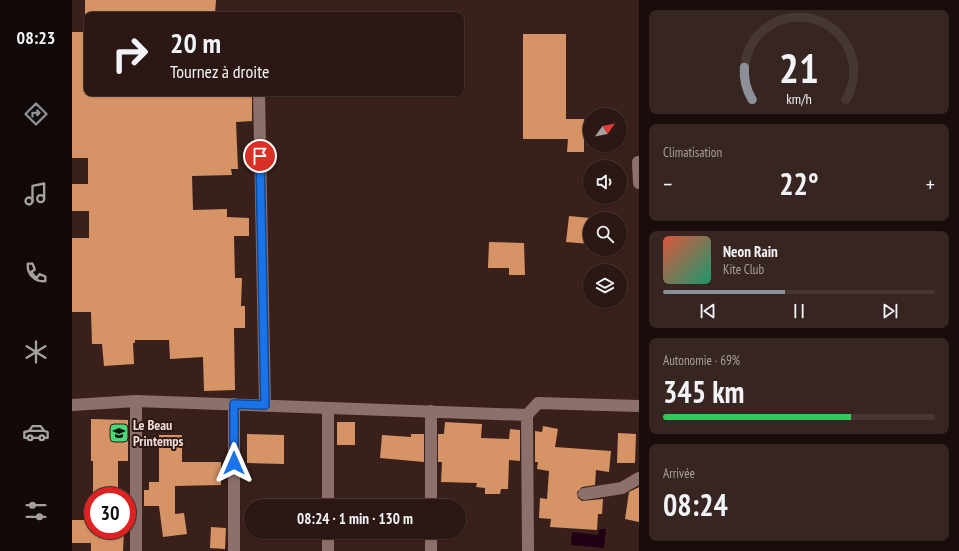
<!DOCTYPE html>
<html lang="fr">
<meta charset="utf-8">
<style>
body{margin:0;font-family:"PT Sans Narrow",sans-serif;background:#372522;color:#f1f3f6;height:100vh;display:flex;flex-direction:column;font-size:15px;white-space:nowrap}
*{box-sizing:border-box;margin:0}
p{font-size:13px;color:#a6a0a0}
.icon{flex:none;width:22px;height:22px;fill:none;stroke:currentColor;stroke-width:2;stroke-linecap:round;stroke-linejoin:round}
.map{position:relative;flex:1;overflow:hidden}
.drawer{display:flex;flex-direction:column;gap:10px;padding:10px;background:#180d0b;width:320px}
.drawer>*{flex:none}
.top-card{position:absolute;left:12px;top:12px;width:380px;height:84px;border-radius:8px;box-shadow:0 1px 3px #0004,0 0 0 1px #473734;background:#2b1814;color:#f1f3f6;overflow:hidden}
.needle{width:26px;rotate:57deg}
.tools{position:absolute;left:511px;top:108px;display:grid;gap:8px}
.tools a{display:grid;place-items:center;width:44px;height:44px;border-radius:50%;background:#2b1814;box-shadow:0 1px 3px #0004,0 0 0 1px #473734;font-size:20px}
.speed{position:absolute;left:12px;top:487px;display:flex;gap:8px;font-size:20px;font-weight:700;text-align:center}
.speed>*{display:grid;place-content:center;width:52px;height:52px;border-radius:50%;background:#2b1814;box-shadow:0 1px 3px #0004,0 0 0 1px #473734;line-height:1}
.speed .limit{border:6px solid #d22;background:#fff;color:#111}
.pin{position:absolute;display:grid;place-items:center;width:34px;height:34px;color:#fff;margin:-17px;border:2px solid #fff;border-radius:50%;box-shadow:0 1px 4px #0007}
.me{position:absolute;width:44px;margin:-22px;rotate:0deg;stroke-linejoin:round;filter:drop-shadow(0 0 3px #0008)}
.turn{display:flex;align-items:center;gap:14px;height:84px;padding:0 20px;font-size:18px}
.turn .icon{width:52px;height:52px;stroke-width:2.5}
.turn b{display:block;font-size:28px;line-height:34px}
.big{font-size:30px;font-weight:800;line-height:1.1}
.drawer .widget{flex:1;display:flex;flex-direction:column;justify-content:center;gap:6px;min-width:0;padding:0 14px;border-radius:8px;background:#372522}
.drawer .dial{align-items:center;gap:0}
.dial svg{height:104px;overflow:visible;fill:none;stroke:#473734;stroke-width:7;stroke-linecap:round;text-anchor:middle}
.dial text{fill:#f1f3f6;stroke:none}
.song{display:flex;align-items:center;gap:12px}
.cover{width:48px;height:48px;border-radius:6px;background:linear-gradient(135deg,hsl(10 70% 55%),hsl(160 70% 35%))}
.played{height:4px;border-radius:2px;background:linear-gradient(90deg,#8c9099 45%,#473734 45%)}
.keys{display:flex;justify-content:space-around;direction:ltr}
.heat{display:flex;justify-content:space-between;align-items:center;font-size:22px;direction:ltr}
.charge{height:6px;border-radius:3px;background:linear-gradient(90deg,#34c759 69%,#473734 0)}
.trip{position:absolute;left:172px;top:499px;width:222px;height:40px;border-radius:20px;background:#2b1814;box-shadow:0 1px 3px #0004,0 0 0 1px #473734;font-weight:800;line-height:40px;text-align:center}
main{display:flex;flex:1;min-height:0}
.tab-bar{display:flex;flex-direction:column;width:72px;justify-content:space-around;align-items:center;background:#110a08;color:#a6a0a0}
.tab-bar .icon{width:28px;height:28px}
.tab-bar .selected{color:#8c9099}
.tab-bar b{font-size:18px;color:#f1f3f6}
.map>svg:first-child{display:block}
.water{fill:#210014}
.building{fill:#d69466}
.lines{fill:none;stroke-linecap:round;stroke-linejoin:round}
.street{stroke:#8e706a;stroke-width:12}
.route-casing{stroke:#114b97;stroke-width:10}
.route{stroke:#1a73e8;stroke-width:7}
.labels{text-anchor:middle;stroke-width:4;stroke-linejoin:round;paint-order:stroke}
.poi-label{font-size:14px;font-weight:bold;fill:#eddcd9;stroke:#2e1712;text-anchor:start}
</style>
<main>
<nav class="tab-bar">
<b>08:23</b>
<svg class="icon selected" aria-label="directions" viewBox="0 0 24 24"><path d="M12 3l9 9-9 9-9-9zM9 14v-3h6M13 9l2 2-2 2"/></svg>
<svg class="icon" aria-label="music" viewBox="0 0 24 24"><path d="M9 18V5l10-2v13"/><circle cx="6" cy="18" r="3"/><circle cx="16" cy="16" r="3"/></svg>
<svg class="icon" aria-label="phone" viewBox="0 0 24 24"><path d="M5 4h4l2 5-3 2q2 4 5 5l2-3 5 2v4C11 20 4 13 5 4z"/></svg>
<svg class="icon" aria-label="climate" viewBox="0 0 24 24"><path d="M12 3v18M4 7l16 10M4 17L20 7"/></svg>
<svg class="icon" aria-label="car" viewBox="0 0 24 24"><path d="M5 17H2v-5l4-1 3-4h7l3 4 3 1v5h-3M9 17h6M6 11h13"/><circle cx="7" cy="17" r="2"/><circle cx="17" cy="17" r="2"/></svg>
<svg class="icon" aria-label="filters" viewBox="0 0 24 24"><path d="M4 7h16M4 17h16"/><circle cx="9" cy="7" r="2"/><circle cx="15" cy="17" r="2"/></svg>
</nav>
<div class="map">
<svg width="567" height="551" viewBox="0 0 567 551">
<rect width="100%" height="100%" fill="#39201b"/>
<path class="water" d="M527,529H534L532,548L499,545L500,532L526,535Z"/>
<path class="building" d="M13,0H144L143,14L13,15Z
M0,32H15V93H180V121L164,122L166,169H159L160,175L120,176L121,210L155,209V217L177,218V236H162L163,278H170L169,306H173V328H162L163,390L132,391L131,357L98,359L97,340H63V343H61L62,364L32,366L30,344H20L19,312H0V238H17V211H0V184H16V158H0Z
M451,34H494V119H512V152H495L496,139H451Z
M497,216L518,218V244L494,242Z
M417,242L452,243L453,275H437V268H416Z
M19,419L56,420V461H46V496H21V461H19Z
M265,422H283V445H265Z
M373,422L410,424L409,438L437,439L438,429L448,430V461L437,460L436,489H429L428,494H413V488L404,487L405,483L369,482L370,462H366V434H372Z
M471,426L486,429L483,447L539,451L537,472L524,470L523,485L510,487L505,492L506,498L510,501L531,499L530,514H526L525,530L478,527L479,519L467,518L468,498L475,499L477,471L465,469L466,462H463V431L470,432Z
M546,433L564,434L563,463H545Z
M175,434L212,435V464L175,463Z
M339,434H352V462L308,458L310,435L339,437Z
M87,435H110V462H149V485L103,486V514L112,513L115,534L91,537L87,506H72V490H77V482H87Z
M567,487V522L553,519L557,492Z
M0,520H21V530H52L51,551H19V543H0Z
M139,527L154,528L153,549L138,548Z"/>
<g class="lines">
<path class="street" d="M187,93L193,405
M566,162L567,183
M64,401V551
M0,405L64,401L455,415
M512,494L550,488L567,478
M256,506V408
M359,506V411
M162,551V404
M256,551V532
M359,551V532
M456,551L455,415L466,403L567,406"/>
</g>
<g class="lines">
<g class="route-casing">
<path id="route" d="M162,463V404L193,405L188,156"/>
</g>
<use href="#route" class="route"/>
</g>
<defs>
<g id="school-square" transform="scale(1)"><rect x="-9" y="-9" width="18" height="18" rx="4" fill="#4bd677" stroke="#2e1712"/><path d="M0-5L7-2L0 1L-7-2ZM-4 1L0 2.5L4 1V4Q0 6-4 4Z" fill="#111"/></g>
</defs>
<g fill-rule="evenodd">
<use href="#school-square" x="47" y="433"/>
</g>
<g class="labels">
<g class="poi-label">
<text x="61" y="430">Le Beau<tspan x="61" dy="16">Printemps</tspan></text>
</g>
</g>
</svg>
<div class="tools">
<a><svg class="needle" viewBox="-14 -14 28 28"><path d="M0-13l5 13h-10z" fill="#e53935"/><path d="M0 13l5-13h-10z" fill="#a6a0a0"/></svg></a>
<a><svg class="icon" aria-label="sound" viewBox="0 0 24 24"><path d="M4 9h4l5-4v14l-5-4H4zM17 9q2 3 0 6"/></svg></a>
<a><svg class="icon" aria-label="search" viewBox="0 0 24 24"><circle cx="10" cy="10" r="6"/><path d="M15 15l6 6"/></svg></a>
<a><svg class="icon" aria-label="layers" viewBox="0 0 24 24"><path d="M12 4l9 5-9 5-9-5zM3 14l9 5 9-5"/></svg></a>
</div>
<div class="speed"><div class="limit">30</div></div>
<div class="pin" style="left:188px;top:156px;background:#d93025"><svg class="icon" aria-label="arrive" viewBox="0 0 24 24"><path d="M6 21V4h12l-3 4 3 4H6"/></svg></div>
<svg class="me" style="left:162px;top:463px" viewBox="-20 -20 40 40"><path d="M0-17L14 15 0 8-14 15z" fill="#1a73e8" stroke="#fff" stroke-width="4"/></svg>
<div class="trip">08:24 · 1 min · 130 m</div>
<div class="top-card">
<div class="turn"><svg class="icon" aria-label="right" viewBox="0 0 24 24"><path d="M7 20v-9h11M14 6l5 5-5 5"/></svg><div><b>20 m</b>Tournez à droite</div></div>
</div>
</div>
<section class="drawer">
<div class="widget dial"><svg viewBox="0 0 100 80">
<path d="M14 69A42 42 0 1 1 86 69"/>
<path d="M14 69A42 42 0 0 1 8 44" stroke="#8c9099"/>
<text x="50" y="56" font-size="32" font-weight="700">21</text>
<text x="50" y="72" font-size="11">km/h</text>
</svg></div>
<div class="widget"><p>Climatisation</p>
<div class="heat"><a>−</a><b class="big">22°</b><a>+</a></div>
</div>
<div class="widget">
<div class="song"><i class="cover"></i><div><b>Neon Rain</b><p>Kite Club</p></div></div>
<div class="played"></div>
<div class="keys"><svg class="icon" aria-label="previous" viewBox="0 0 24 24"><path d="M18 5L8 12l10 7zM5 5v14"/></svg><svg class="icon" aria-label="pause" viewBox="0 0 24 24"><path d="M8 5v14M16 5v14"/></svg><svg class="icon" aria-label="next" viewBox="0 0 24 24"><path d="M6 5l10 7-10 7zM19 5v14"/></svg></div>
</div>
<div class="widget"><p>Autonomie · 69%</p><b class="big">345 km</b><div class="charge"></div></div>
<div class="widget"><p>Arrivée</p><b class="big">08:24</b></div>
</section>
</main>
